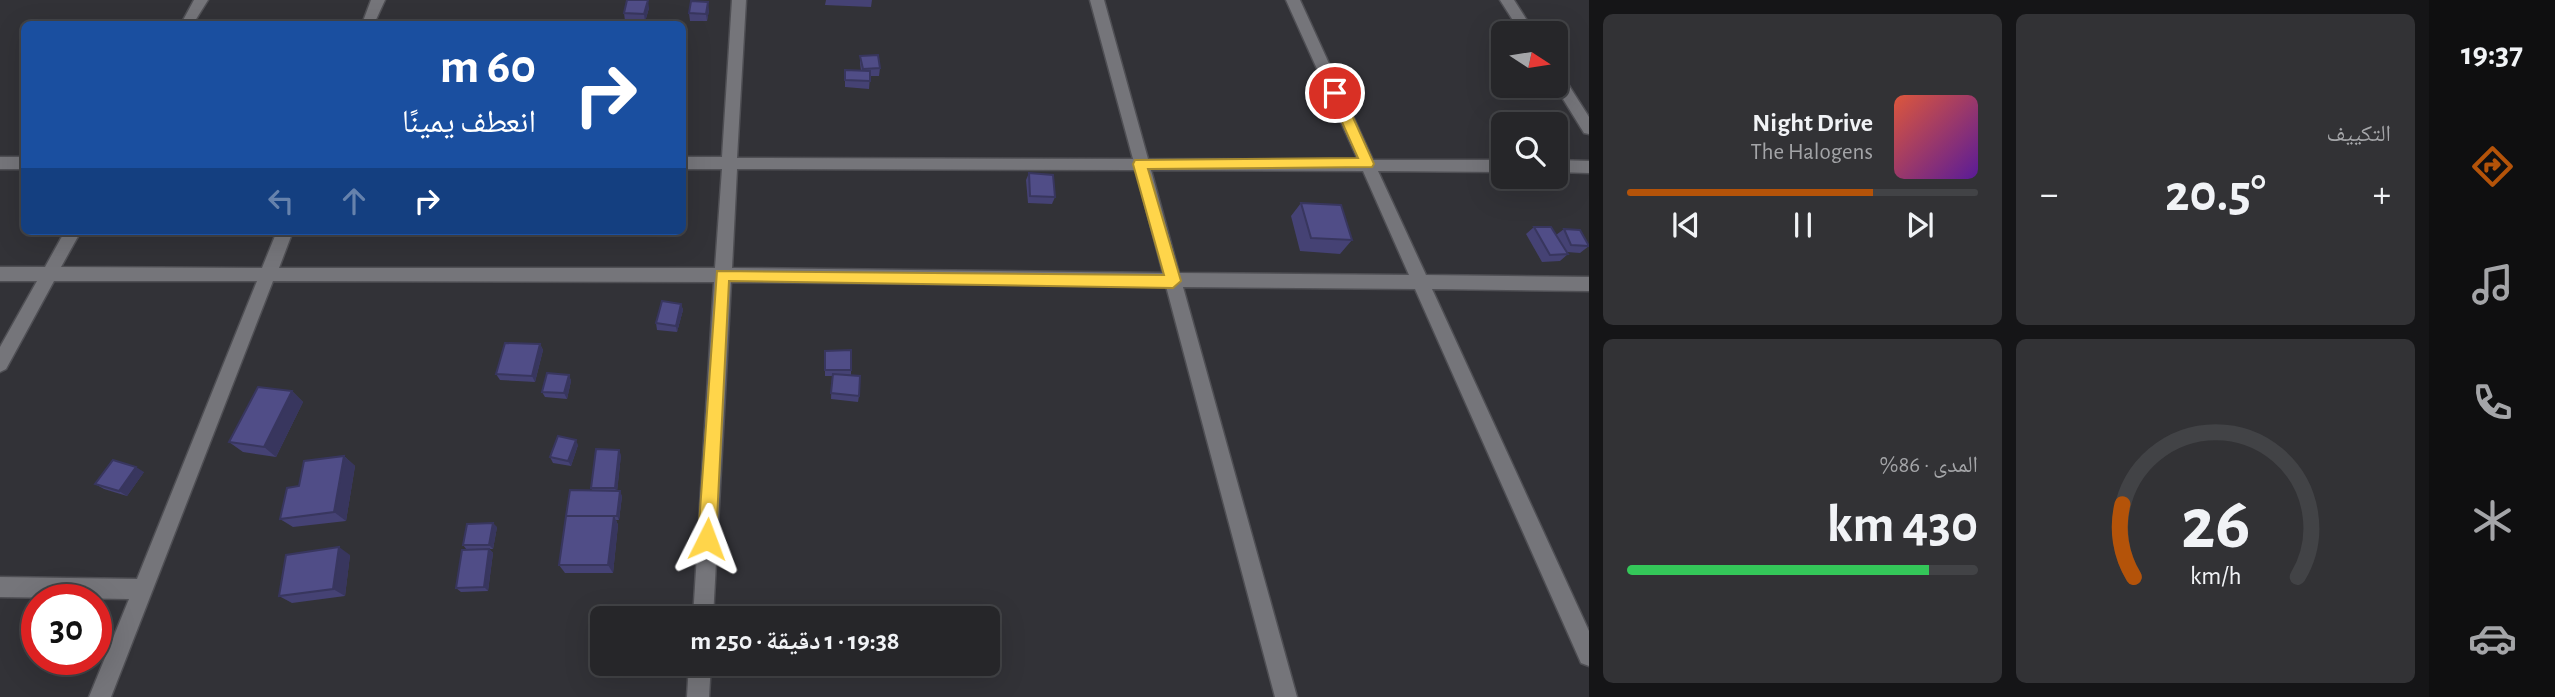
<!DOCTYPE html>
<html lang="ar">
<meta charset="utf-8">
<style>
body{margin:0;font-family:"Alegreya Sans","Noto Naskh Arabic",sans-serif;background:#323235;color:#f1f3f6;direction:rtl;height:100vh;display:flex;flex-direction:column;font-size:26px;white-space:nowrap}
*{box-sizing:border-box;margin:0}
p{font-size:23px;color:#a4a5a8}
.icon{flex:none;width:38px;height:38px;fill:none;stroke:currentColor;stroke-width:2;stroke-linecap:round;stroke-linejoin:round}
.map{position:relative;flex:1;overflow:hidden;direction:ltr}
.details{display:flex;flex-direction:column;gap:14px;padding:14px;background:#151517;width:840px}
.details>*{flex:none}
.top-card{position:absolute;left:21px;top:21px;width:665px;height:214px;border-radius:10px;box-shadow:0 7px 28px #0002,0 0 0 2px #424346;direction:rtl;background:#1a4fa0;color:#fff;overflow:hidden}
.needle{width:46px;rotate:102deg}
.buttons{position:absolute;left:1491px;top:21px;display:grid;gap:14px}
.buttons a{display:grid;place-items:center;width:77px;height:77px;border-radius:10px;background:#262629;box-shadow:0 7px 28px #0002,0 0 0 2px #424346;font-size:35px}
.speed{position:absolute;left:21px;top:584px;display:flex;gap:14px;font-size:35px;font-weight:700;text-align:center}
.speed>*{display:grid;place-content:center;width:91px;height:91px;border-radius:50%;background:#262629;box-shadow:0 7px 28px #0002,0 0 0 2px #424346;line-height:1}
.speed .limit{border:10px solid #d22;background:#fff;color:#111}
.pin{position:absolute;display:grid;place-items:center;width:60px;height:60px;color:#fff;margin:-30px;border:4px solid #fff;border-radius:50%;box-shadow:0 2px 7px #0007}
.me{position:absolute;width:77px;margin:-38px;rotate:3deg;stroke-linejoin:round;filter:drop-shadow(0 0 5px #0008)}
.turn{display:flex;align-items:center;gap:24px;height:147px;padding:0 35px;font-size:32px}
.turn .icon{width:91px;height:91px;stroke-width:2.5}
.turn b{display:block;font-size:49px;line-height:60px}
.lanes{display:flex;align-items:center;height:66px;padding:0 35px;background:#0003;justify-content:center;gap:35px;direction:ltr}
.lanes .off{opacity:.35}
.big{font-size:52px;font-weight:700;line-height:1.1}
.details .tile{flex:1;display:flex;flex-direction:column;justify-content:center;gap:10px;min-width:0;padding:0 24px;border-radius:10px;background:#323235}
.details .dial{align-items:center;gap:0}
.dial svg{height:182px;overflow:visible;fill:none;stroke:#424346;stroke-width:7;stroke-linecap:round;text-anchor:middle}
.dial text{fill:#f1f3f6;stroke:none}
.song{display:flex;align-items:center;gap:21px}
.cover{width:84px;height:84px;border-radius:10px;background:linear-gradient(135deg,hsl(10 70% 55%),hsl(270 70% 35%))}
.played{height:7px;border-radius:4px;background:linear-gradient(90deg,#b45309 70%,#424346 70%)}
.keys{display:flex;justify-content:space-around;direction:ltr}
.heat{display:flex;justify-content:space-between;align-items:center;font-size:38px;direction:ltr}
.charge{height:10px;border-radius:5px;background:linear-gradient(90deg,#34c759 86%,#424346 0)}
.details .tiles{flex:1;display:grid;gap:14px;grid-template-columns:repeat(2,1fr)}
.trip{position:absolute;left:590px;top:606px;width:410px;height:70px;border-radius:10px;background:#262629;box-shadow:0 7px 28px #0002,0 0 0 2px #424346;font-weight:700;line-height:70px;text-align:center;direction:rtl}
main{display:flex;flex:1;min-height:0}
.tab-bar{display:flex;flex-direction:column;width:126px;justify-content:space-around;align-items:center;background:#0f0f10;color:#a4a5a8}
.tab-bar .icon{width:49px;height:49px}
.tab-bar .selected{color:#b45309}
.tab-bar b{font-size:32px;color:#f1f3f6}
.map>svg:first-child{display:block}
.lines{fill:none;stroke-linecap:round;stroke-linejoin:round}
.minor-casing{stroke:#4f4f54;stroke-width:3}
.minor{fill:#75757a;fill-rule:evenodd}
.wall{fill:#454274}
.shaded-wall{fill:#38365e}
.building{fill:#504d87;stroke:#38365e;stroke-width:2}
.route{fill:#ffd54a;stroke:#a68a30;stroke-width:2}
</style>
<main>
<nav class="tab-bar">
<b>19:37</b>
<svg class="icon selected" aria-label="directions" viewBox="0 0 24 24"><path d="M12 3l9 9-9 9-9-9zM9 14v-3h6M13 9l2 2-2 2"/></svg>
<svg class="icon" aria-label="music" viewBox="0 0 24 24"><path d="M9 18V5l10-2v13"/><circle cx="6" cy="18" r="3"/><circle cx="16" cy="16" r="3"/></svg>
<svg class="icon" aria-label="phone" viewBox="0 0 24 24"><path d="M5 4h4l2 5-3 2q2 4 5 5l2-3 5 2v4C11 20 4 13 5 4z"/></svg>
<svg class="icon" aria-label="climate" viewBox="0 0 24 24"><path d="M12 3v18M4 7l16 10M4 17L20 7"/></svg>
<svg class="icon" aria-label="car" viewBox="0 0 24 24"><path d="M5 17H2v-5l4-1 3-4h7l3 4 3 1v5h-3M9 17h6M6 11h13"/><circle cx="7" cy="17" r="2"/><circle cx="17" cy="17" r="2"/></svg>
</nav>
<section class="details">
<div class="tiles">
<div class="tile"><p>التكييف</p>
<div class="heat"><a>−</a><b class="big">20.5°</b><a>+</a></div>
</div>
<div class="tile">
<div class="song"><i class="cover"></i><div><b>Night Drive</b><p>The Halogens</p></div></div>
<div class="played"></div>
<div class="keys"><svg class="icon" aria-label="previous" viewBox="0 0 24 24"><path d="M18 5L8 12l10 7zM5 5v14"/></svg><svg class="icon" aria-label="pause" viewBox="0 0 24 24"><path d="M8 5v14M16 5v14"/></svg><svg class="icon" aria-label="next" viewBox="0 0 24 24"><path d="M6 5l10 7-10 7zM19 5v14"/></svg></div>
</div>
<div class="tile dial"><svg viewBox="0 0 100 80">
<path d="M14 69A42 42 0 1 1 86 69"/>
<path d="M14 69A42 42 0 0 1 9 37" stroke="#b45309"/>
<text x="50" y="56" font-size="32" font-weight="700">26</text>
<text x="50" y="72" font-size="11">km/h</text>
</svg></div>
<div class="tile"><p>المدى · 86%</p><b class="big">430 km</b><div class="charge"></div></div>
</div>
</section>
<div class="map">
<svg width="1589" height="697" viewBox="0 0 1589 697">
<rect width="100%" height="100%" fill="#323237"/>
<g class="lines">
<g class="minor-casing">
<path id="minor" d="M194,0H208L193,24H181Z
M371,0H385L374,24H362Z
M732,0H746L737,158L1133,159L1090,0H1104L1148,159L1358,160L1286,0H1300L1373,160H1503V172L1378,171L1426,275L1589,277V291L1432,289L1589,631V666L1581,663L1415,289L1183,287L1297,697H1275L1166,286L731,282L713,618H693L714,282L273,281L111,697H89L129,599L0,597V577L137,579L257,281H54L6,369L0,372V347L37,281H0V267H45L65,231H81L61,267L262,268L277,231H293L279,268H715L722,169H682V157H722ZM737,169L1136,170L1163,273L732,268ZM1151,170L1363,171L1409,275L1179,273Z
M1500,0H1514L1535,33H1521Z
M1556,71L1561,73L1589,117V134L1584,133L1555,86Z
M0,157H24V169H0Z
M1556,160L1589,161V173L1556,172Z
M689,663H711L709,697H687Z"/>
</g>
<use href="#minor" class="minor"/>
</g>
<path class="wall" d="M826,0H872L871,7L825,5Z
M649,8L645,22L625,21L624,13Z
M709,10L707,21H690L689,13Z
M860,56L880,68L879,76H870L869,89L845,87V70L861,71L860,63Z
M1029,173L1055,197L1052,204L1028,203L1026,180Z
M1301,203L1352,240L1340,254L1300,251L1291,216Z
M1534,227L1556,235L1564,229L1589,246L1580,253L1567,252L1568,254L1560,261L1542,262L1526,234Z
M681,304L683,310L677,332L657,330L656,323Z
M540,344L543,350L535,382L500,380L496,374Z
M825,351L851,370V376L859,396L858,402L831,399L832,376H825Z
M569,375L571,381L567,399L545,397L542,392Z
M292,391L303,402L276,457L243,452L229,442Z
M578,445L571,466L553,463L550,457Z
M621,455L617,491L622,496L619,520H616L618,525L613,573H565L559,565L592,490L591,488Z
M344,456L355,466L346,521L293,527L280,519L299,486Z
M144,472L127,496L104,489L95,484Z
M497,527L493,549H489L493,553L488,591L461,592L456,588L467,550L463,545Z
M350,555L345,596L292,603L279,596Z"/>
<path class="shaded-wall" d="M648,0L649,8L645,22L644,14Z
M708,2L709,10L707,21L706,14Z
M681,304L683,310L677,332L676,326Z
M540,344L543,350L535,382L532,376Z
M569,375L571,381L567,399L564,393Z
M292,391L303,402L276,457L264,447Z
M576,440L578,445L571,466L568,461Z
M619,450L621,455L617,493L615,488Z
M344,456L355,466L346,521L334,512Z
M136,467L144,472L127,496L119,491Z
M620,491L622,496L619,520L617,516Z
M614,516L618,525L613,573L608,565Z
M493,523L497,527L493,549L489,545Z
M339,547L350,555L345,596L333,589Z
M489,549L493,553L488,591L484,587Z"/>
<path class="building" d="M627,0H648L644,14L624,13Z
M691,1L708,2L706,14L689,13Z
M878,55L880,68L863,69L860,56Z
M845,70L870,71V81L845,80Z
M1029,173L1053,175L1055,197L1030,196Z
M1301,203L1341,205L1352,240L1311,238Z
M1534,227H1551L1568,254L1550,255Z
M1564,229L1580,230L1589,246L1571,245Z
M662,301L681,304L676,326L656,323Z
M505,343L540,344L532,376L496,374Z
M851,350V370H825V351Z
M547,373L569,375L564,393L542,392Z
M833,374L860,376L859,396L831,393Z
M258,387L292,391L264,447L229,442Z
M558,436L576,440L568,461L550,457Z
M596,449L619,450L615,488H591Z
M344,456L334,512L280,519L287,488L299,486L304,461Z
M113,460L136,467L119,491L95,484Z
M570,490L620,491L617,516H566Z
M566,516H614L608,565H559Z
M493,523L489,545H463L467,524Z
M339,547L333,589L279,596L286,555Z
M489,549L484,587L456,588L462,550Z"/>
<path class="route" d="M1335,89L1342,93L1374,164L1372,167L1148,169L1181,281L1173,288L729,281L716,539L714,545L707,547L701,545L698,539L717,271L1164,275L1133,164L1135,160L1358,158L1329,93Z"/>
</svg>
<div class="buttons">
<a><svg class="needle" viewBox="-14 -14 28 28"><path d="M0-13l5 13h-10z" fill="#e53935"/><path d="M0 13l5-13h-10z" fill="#a4a5a8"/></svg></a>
<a><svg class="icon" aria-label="search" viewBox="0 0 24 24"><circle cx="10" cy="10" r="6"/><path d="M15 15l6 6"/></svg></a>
</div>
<div class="speed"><div class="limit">30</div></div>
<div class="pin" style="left:1335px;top:93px;background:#d93025"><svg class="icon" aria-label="arrive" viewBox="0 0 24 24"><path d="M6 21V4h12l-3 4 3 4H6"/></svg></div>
<svg class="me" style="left:707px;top:539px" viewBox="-20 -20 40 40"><path d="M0-17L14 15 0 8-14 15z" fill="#ffd54a" stroke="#fff" stroke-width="4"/></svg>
<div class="trip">19:38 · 1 دقيقة · 250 m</div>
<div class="top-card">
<div class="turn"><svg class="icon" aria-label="right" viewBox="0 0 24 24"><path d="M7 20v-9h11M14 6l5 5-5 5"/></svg><div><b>60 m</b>انعطف يمينًا</div></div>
<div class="lanes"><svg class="icon off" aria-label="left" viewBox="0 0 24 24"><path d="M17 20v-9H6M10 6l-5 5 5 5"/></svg><svg class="icon off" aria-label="ahead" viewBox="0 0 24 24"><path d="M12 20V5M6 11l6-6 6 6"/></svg><svg class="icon" aria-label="right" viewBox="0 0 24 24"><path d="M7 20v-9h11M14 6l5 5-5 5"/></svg></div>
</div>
</div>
</main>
